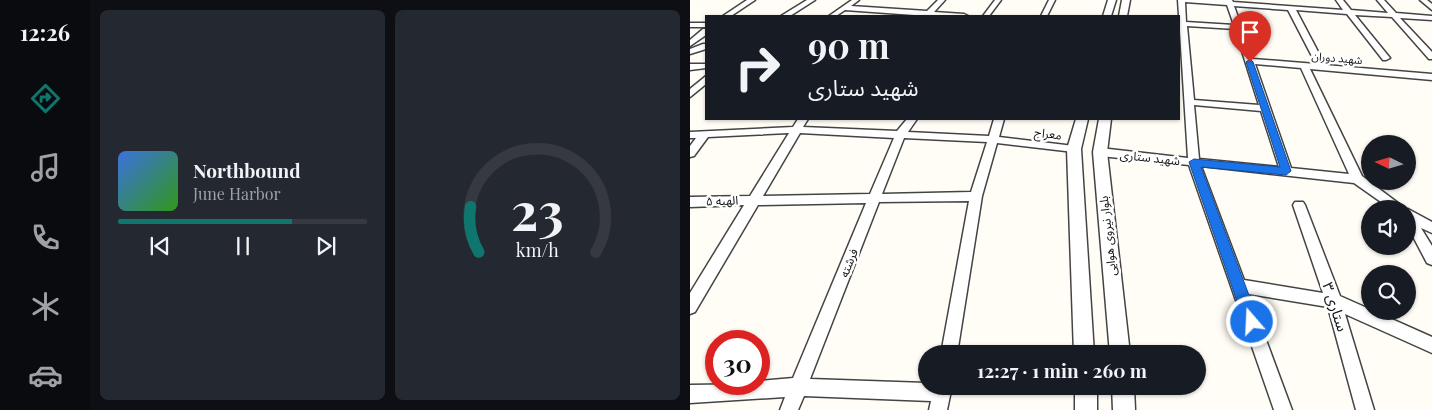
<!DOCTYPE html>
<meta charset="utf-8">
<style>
body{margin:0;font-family:"Playfair Display","Noto Sans Arabic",serif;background:#242831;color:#f1f3f6;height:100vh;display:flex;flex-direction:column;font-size:19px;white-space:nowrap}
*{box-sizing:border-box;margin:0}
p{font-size:16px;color:#9ea1a6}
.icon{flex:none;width:28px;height:28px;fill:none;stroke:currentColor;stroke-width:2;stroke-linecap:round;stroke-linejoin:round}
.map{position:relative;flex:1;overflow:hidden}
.details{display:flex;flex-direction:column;gap:10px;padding:10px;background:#0d0f14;width:600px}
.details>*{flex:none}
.top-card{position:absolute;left:15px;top:15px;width:475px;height:105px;border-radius:0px;box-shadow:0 1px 4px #0004;background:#171b24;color:#f1f3f6;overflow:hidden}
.needle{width:32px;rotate:275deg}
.buttons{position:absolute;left:671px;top:135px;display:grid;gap:10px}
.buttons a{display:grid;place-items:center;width:55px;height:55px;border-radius:50%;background:#171b24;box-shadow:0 1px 4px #0004;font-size:25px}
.speed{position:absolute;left:15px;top:330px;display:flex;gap:10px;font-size:25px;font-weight:700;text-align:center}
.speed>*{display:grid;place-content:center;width:65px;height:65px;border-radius:50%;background:#171b24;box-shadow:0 1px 4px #0004;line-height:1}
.speed .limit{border:8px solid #d22;background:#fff;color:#111}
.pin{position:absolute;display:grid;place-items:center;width:42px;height:42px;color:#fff;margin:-51px -21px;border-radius:50% 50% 50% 0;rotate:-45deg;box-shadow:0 0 5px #0007}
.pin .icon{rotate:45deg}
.me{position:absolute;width:55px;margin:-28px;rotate:341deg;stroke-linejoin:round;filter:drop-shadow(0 0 4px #0008)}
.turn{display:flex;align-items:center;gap:18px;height:105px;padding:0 20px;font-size:22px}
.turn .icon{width:65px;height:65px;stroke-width:2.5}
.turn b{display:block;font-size:35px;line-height:42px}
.details .card{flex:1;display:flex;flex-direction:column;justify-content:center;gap:8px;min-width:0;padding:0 18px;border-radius:8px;background:#242831}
.details .dial{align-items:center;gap:0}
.dial svg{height:130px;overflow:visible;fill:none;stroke:#363941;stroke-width:7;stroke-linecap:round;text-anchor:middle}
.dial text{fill:#f1f3f6;stroke:none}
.song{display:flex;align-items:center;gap:15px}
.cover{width:60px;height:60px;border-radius:8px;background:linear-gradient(135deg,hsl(220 70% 55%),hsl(110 70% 35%))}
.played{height:5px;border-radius:2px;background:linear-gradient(90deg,#0f766e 70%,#363941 70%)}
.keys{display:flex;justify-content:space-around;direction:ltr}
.details .tiles{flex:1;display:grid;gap:10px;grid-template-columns:repeat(2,1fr)}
.trip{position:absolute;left:228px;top:345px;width:288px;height:50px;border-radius:25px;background:#171b24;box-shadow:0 1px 4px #0004;font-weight:700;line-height:50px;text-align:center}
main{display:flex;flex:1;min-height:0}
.dock{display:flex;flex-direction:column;width:90px;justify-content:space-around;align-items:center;background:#090b0e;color:#9ea1a6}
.dock .icon{width:35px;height:35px}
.dock .selected{color:#0f766e}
.dock b{font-size:22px;color:#f1f3f6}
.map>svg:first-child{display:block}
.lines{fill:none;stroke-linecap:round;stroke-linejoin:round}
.minor-casing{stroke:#444;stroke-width:3}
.tertiary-casing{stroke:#444;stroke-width:3}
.minor{fill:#fff;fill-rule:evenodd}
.tertiary{fill:#fff;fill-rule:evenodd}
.route{fill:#1a73e8;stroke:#114b97}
.labels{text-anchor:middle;stroke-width:5;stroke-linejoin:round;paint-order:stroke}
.far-street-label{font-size:11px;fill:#111;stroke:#fff}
.street-label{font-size:12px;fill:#111;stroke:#fff}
.near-street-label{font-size:15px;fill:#111;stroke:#fff}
</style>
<main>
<nav class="dock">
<b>12:26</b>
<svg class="icon selected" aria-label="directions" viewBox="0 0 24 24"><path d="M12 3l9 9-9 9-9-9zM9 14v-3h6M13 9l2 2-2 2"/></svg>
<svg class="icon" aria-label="music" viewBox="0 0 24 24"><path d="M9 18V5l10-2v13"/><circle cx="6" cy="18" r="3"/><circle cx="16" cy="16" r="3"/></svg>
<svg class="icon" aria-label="phone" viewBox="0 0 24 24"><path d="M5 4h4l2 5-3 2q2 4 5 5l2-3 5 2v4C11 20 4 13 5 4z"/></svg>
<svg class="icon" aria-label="climate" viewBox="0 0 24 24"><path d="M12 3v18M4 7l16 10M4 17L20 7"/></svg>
<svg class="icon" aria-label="car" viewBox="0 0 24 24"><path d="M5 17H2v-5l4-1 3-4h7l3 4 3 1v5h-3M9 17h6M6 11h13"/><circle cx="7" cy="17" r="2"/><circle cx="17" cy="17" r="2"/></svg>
</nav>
<section class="details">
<div class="tiles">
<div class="card">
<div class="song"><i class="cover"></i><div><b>Northbound</b><p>June Harbor</p></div></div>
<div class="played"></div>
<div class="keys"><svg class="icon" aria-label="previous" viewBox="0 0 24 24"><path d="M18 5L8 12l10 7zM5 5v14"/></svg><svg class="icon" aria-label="pause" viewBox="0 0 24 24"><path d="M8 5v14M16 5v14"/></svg><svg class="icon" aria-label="next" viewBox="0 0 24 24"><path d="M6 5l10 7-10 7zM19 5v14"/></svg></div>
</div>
<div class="card dial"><svg viewBox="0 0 100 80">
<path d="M14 69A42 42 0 1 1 86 69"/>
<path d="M14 69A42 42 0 0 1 9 41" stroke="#0f766e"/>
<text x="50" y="56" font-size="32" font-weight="700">23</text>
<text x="50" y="72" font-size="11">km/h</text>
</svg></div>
</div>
</section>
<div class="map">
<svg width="742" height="410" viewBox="0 0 742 410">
<rect width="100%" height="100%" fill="#fffdf5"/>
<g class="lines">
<g class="minor-casing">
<path id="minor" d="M57,0H65L41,16H33Z
M117,0H125L100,16H91Z
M162,0H169L161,6L237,11L248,0H255L244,12L274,14L278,16H238L155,10L146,16H139Z
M305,0H311L299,16H293Z
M359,0H365L357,16H351Z
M488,0H542L543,2L653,10L646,0H653L661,10L698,13L687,0H694L706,13L742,16V20L710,18L742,52V59H739L702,17L665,15L700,58L696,60H693L657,14L606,10L635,65L742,74V80L620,69L672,176L716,209H701L664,183L511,166L554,280L633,293L603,205L605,202H613L615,205L650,296L742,337V353L655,314L684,410H666L638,307L559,294L602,410H584L499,165L410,156L405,152L410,148L498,158ZM495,2L537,5L544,25L496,22ZM544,6L598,10L626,64L563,59ZM497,26L545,29L569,105L504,100ZM565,64L611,68L659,174L601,168ZM504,105L571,111L589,167L509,159Z
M730,0H737L742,4V10Z
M0,23H16V27H0Z
M13,29H16V35L0,46V40Z
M13,44H16V49L0,54V49Z
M0,64H16V68L0,70Z
M16,76V84L0,97V89Z
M108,119H118L113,127L207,131L217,119H227L218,132L299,136L304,119H314L309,137L384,146L389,149L384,152L307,143L292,196L267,354H251L279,201L189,202L120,379L236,383V386H262L257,410H239L241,401L114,396L108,410H90L95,397L0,403V385L69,384V381L103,378L176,203L68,205L5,312L0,314V293L54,205L0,207V197L60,196L99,133L18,137L4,156L0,157V146L6,138H0V132L103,127ZM110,133L204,138L180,194L73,196ZM214,138L297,142L281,192L192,194Z
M718,209L742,222V233L731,228L742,246V265L737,263L718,227Z"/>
</g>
<g class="tertiary-casing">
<path id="tertiary" d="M418,0H426L421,16H413Z
M432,0H440L437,16H429Z
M386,119H398L391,149L404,354H384L377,149Z
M409,119H421L417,152L440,354H420L403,152Z
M385,386H407V410H385Z
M422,386H444L445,410H423Z"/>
</g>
<use href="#minor" class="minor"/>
<use href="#tertiary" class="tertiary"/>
</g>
<path class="route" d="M560,59L563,62L601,171L596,175L511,167L569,322L567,326L562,328L557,326L554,322L499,162L504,159L590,167L556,62Z"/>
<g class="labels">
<g class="far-street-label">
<text transform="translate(647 58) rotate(5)" y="4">شهید دوران</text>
</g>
<g class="street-label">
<text transform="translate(358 134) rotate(7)" y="4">معراج</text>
<text transform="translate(460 158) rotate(6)" y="4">شهید ستاری</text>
<text transform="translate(32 201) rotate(-2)" y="4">الهیه ۵</text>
<text transform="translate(418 236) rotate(-96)" y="4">بلوار نیروی هوایی</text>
<text transform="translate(159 263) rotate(-68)" y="4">فرشته</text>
</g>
<g class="near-street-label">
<text transform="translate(645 307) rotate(72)" y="5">ستاری ۳</text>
</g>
</g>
</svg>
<div class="buttons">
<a><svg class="needle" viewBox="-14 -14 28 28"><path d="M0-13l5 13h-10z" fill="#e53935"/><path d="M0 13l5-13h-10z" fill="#9ea1a6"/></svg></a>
<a><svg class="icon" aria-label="sound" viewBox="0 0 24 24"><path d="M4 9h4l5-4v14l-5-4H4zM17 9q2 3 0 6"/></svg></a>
<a><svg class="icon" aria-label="search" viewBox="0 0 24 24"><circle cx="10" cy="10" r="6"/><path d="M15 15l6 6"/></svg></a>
</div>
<div class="speed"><div class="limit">30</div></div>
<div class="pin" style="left:560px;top:62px;background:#d93025"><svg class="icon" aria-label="arrive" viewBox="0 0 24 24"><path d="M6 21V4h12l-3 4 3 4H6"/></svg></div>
<svg class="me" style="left:562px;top:322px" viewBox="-20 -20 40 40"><circle r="17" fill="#1a73e8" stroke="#fff" stroke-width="3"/><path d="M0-11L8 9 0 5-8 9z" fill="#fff"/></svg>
<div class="trip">12:27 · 1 min · 260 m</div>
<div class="top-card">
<div class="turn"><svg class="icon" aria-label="right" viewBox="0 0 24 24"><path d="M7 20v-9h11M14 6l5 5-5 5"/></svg><div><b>90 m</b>شهید ستاری</div></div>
</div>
</div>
</main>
